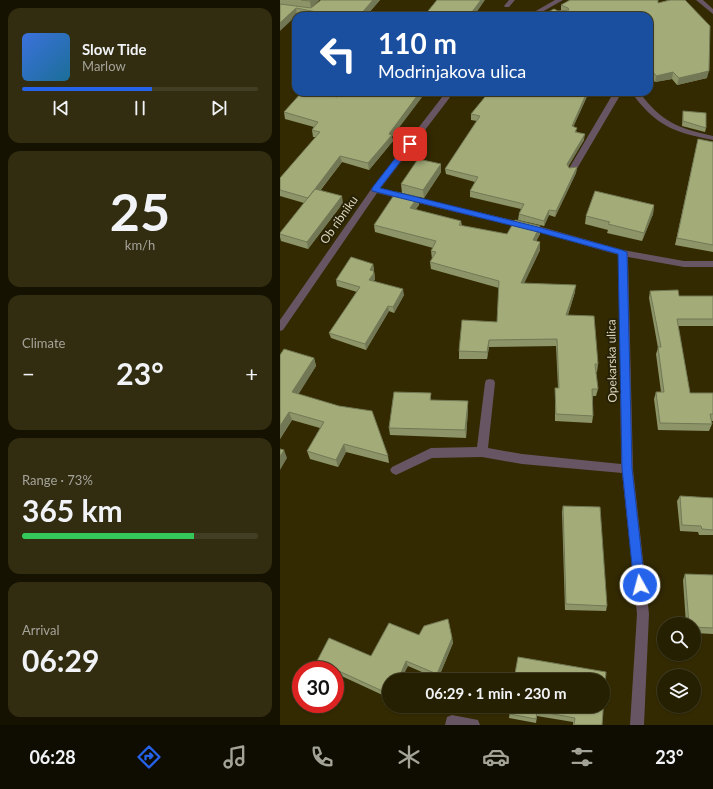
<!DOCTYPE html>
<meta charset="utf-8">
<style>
body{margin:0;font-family:Lato,sans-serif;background:#322d11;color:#f1f3f6;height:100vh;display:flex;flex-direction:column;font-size:15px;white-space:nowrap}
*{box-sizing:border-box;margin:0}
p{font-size:13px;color:#a4a399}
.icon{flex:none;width:22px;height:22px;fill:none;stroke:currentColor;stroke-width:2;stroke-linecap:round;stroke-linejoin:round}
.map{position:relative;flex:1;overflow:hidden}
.details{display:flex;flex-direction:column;gap:8px;padding:8px;background:#151201;width:280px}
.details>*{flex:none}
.hud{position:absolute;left:12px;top:12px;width:361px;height:84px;border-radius:12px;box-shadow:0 1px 3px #0004,0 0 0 1px #423e24;background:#1a4fa0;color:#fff;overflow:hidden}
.buttons{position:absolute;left:377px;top:617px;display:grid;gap:8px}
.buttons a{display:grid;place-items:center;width:44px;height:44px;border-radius:50%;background:#262002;box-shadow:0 1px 3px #0004,0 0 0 1px #423e24;font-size:20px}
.speed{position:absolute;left:12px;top:661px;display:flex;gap:8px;font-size:20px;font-weight:700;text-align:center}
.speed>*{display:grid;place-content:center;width:52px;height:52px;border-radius:50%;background:#262002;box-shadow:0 1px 3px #0004,0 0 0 1px #423e24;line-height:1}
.speed .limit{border:6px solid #d22;background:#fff;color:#111}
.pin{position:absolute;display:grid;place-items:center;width:34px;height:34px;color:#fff;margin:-17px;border-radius:8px;box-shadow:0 2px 6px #0006}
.me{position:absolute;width:44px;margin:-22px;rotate:353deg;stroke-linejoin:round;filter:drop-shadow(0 0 3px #0008)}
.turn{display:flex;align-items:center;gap:14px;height:84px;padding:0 20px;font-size:18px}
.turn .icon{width:52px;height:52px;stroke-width:2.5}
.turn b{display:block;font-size:28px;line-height:34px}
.big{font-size:30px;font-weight:700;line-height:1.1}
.details .tile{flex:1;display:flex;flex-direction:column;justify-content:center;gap:6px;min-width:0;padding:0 14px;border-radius:12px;background:#322d11}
.details .dial{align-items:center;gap:0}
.dial b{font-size:52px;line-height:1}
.song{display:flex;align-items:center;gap:12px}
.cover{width:48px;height:48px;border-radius:6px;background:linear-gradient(135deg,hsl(220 70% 55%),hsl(200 70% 35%))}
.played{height:4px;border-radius:2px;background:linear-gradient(90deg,#2563eb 55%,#423e24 55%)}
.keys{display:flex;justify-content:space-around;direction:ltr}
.heat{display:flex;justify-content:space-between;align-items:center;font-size:22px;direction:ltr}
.charge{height:6px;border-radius:3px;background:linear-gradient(90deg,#34c759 73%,#423e24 0)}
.trip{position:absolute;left:102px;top:673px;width:228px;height:40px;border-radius:20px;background:#262002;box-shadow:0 1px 3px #0004,0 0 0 1px #423e24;font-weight:700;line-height:40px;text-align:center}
.tab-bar{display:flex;height:64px;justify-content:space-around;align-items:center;background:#0f0d01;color:#a4a399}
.tab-bar .icon{width:28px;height:28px}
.tab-bar .selected{color:#2563eb}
.tab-bar b{font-size:18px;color:#f1f3f6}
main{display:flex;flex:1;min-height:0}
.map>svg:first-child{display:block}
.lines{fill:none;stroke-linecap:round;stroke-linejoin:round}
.street{fill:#685563;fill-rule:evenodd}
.wall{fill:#8c9468}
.shaded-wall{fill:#727855}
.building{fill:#a3ac79;stroke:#727855}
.route{fill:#2563eb;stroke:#184099}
.labels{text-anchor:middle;stroke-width:4;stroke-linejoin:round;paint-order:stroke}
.street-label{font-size:12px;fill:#dbd5bb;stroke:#272106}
</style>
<main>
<section class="details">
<div class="tile">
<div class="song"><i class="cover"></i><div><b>Slow Tide</b><p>Marlow</p></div></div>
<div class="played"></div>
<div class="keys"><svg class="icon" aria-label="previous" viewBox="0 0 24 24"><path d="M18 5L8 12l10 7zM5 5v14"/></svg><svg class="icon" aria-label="pause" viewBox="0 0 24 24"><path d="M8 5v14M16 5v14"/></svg><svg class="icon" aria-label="next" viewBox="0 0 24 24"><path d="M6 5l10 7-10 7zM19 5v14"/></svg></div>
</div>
<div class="tile dial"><b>25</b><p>km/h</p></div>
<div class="tile"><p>Climate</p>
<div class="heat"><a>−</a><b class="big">23°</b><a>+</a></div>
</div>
<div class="tile"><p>Range · 73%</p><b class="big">365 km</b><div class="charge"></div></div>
<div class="tile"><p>Arrival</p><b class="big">06:29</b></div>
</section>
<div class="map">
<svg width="433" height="725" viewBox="0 0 433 725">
<rect width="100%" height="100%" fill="#332a02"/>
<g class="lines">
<path class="street" d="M229,0H235L229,7H225L224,6Z
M275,0H283L255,16H247Z
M416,0H423L433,9V14Z
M166,92H174L100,189L258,226L343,250L404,261H433V267H404L348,257L353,469L369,614L364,725H350L357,614L342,473L242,464L202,457L152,458L116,475L112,473L110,470L112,467L151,448L197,447L205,383L206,380L210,379L214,380L215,383L208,448L242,454L341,464L339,255L258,232L97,193L3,330L0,331V320L92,188Z
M334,92H342L295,172H289L288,170Z
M351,92H359C382,122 397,128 433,136V140C393,132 376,126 351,92Z
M172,715L198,720L200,725H165L167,717Z"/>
</g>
<path class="wall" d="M0,0H39L31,8L0,4Z
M100,0L86,16H22L17,15L0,4L31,8Z
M378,3L427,78L397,85L392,79L375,82L369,75V16H261L281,11V5Z
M309,92L293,127L297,132L304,140L288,166L289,168L297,167L296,173L275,217L269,215L264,226L238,220L239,214L241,209L190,197V191L195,182L166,174L165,169L197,121L191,120V114Z
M403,111L426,128L425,132L402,126Z
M4,112L112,137L113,141L89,170L62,162L40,191L63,203L28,249L1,241L0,237V233L24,203L0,196V178L36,137H33L32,130L34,127L5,119Z
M418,139L433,142V252L395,245Z
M161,172L144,198L122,193L121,184Z
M138,197L139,205L135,210L181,221L182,226L227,234H260L256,241L260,242V250L244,283L295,292L288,315L318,364L317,372H316L318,389L316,396H313V416L312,423L275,421V388H278L276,346L209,347L207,359H179V351L217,322L219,288L151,269L150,262L152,259L151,251L153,248L95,232L94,225Z
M374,205L373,214L362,241L327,233L328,230L305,224L306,216Z
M93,264L94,270V271L95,279L94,281L124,295L114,313L109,311L86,350L51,338L49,333L77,292L57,286L56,280Z
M370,291L399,296H433V326H398L410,393H433V421H432V424L429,431L378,430L374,399L376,392H381L376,354L378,348L369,298Z
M0,355L34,358L36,366L18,394L108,456L109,463L66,452L58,467L30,459L27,451L40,428L12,420L0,439Z
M151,393V400L188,401V409L186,438L110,435L109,428Z
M400,496L433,498V535H419L418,532L400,531L397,501Z
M283,506L327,606L326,611L285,610L282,512Z
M405,574L433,575V634L414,633V624H406L403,580Z
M139,635L172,638L173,643L158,679L128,666L109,680V698L55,673V670H47L40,666L37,661L91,656Z
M206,706H323L322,725H293V722L257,716L256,723L229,718L230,710Z"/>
<path class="shaded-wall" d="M31,0H39L31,8L30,1Z
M93,0H100L86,16H79Z
M201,0H205L194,16H189Z
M16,8L17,15L0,31V23Z
M429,71L427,78L397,85L399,78Z
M393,72L392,79L375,82L376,76Z
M140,92H146L112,137L113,141L89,170L88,163L109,134Z
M307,92H309L291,132L292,126Z
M305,134L304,140L287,169V164Z
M60,156L62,162L29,204L28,198Z
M161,164V172L144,198L143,190Z
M297,167L296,173L275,217L276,211Z
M62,196L63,203L28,249L27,242Z
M138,197L139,205L131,216L130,208Z
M374,205L373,214L362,241L364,233Z
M269,210V215L264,226V221Z
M260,226V234L253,248V240Z
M260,242V250L241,290V283Z
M93,264L94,270L91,276L90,270Z
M94,271L95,279L91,286L89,280Z
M296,285L295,292L285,323L286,315Z
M123,289L124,295L114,313L113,307Z
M108,306L109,311L86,350L85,344Z
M209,340V347L207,359V352Z
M34,358L36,366L15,400L12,392Z
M188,401V409L186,438L185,430Z
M9,412L12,420L0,439V426Z
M64,444L66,452L58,467L56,460Z
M4,450L7,458L0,470V457Z
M172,638L173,643L158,679L157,674Z
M126,661L128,666L121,680H118Z"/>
<path class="building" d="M21,0H31L30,1Z
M41,0H93L79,16H58L16,8L0,23V4L31,8Z
M157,0H201L189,16H144Z
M290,0H378V3L390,0H405L430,26L429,71L399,78L393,72L376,76L369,66V16H330L329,14L328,16H261L274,9L278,11L289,10L288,8L281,5Z
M22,92H37L57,97L61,92H140L109,134L112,135L88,163L60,156L28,198L0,190V178L40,132L32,130L38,122L4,112Z
M209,92H307L292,126L297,128L295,132L305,134L287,164L289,168L297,167L276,211L269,210L264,221L239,214L244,204L190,191L198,177L165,169L200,116L191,114Z
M403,111L426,113V128L403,121Z
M418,139L433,142V245L397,238Z
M138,159L161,164L143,190L121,184Z
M35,189L62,196L27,242L0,234V233Z
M315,191L374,205L364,233L328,224L330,222L306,216Z
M116,192L138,197L130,208L181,221L179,225L227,234L235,220L260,226L253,240L260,242L241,283L296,285L286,315L314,316L318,364H315L318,389H312L313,416L276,414L275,388H279L277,339L209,340L207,352L179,351L182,320L217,322L219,281L150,262L156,252L151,251L156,241L94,225Z
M71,257L93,264L90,270L94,271L93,272L94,273L89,280L123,289L113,307L108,306L85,344L49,333L80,287L56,280Z
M398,290L399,296H433V319H397L410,393H433V414H430L432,424L380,423L376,392H384L378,347H381L370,291Z
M4,349L34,358L12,392L59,406L92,411L108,456L64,444L56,460L27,451L44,422L9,412L0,426V355Z
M114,392L151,393L150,400L188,401L185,430L109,428Z
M0,449L4,450L0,457Z
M400,496L433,498V530L422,529L421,526L402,525Z
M283,506L320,507L327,606L286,604Z
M405,574L433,575V628L414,627V624H409Z
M168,619L172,638L157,674L126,661L118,680H109V694L37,661L49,638L91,656L109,623L139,635L144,626Z
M238,657L326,672L322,725H294L295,718L257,711L256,719L230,714L231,706H323V680H196L198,673L234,679Z"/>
<path class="route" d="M128,142H133L134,144L100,188L258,227L342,250L347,252L352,468L365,585L364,589L360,590L356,589L354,585L342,468L338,254L258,232L92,191V188Z"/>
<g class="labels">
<g class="street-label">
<text transform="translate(59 220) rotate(-55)" y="4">Ob ribniku</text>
<text transform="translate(332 361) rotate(-91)" y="4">Opekarska ulica</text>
</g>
</g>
</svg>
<div class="buttons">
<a><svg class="icon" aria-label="search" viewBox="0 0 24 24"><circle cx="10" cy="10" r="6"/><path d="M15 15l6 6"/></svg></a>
<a><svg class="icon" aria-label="layers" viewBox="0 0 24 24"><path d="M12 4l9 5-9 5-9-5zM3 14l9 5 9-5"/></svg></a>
</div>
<div class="speed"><div class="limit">30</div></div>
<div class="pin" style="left:130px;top:144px;background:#d93025"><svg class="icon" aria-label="arrive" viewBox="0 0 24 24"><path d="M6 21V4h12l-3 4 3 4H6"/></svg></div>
<svg class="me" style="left:360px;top:585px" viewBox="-20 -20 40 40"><circle r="17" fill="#2563eb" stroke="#fff" stroke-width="3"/><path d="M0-11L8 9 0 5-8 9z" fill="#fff"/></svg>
<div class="trip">06:29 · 1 min · 230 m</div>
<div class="hud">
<div class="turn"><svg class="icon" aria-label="left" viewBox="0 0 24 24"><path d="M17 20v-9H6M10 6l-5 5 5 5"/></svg><div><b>110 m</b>Modrinjakova ulica</div></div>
</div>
</div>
</main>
<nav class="tab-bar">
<b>06:28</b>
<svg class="icon selected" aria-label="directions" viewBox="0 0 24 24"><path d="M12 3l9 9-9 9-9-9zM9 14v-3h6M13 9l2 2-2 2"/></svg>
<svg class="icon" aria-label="music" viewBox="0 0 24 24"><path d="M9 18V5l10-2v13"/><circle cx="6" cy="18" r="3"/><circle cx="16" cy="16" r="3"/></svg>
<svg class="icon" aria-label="phone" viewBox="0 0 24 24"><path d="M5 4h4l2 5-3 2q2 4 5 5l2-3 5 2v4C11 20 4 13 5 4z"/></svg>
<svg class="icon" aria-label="climate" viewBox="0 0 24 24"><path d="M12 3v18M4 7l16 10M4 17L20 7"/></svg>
<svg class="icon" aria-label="car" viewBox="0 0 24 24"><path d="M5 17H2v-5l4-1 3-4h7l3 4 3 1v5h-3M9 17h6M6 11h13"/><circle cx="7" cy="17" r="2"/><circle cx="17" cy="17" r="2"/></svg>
<svg class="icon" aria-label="filters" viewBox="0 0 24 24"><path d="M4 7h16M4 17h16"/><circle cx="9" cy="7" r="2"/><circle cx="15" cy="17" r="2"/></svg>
<b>23°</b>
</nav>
